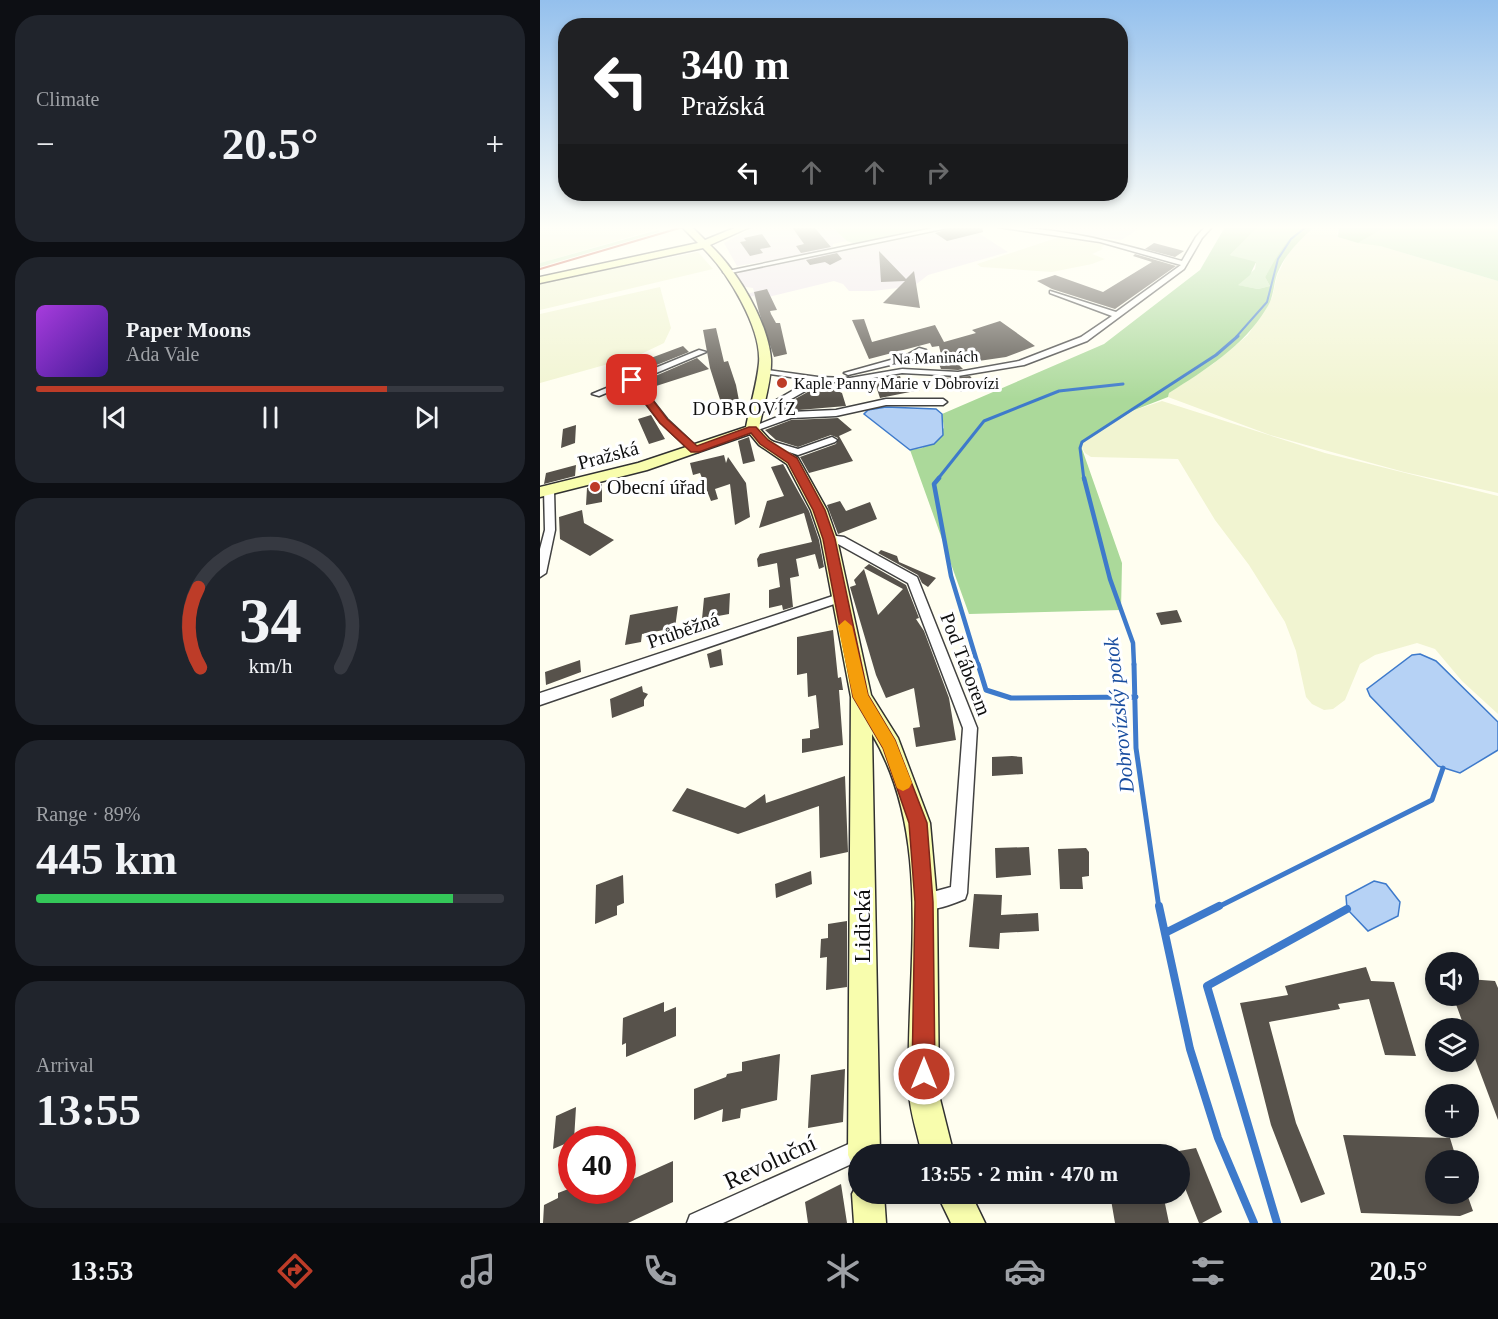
<!DOCTYPE html>
<meta charset="utf-8">
<style>
body{margin:0;font-family:"Times New Roman",serif;background:#20242c;color:#f1f3f6;height:100vh;display:flex;flex-direction:column;font-size:22px;white-space:nowrap}
*{box-sizing:border-box;margin:0}
p{font-size:20px;color:#9ea1a6}
.icon{flex:none;width:33px;height:33px;fill:none;stroke:currentColor;stroke-width:2;stroke-linecap:round;stroke-linejoin:round}
.map{position:relative;flex:1;overflow:hidden}
.side{display:flex;flex-direction:column;gap:15px;padding:15px;background:#0d0f14;width:540px}
.side>*{flex:none}
.hud{position:absolute;left:18px;top:18px;width:570px;height:183px;border-radius:24px;box-shadow:0 3px 9px #0003;background:#202124;color:#fff;overflow:hidden}
.tools{position:absolute;left:885px;top:952px;display:grid;gap:12px}
.tools a{display:grid;place-items:center;width:54px;height:54px;border-radius:50%;background:#171b24;box-shadow:0 3px 9px #0003;font-size:30px}
.speed{position:absolute;left:18px;top:1126px;display:flex;gap:12px;font-size:30px;font-weight:700;text-align:center}
.speed>*{display:grid;place-content:center;width:78px;height:78px;border-radius:50%;background:#171b24;box-shadow:0 3px 9px #0003;line-height:1}
.speed .limit{border:9px solid #d22;background:#fff;color:#111}
.pin{position:absolute;display:grid;place-items:center;width:51px;height:51px;color:#fff;margin:-26px;border-radius:12px;box-shadow:0 3px 9px #0006}
.me{position:absolute;width:66px;margin:-33px;rotate:0deg;stroke-linejoin:round;filter:drop-shadow(0 0 4px #0008)}
.turn{display:flex;align-items:center;gap:21px;height:126px;padding:0 24px;font-size:27px}
.turn .icon{width:78px;height:78px;stroke-width:2.5}
.turn b{display:block;font-size:42px;line-height:51px}
.lanes{display:flex;align-items:center;height:57px;padding:0 24px;background:#0003;justify-content:center;gap:30px;direction:ltr}
.lanes .off{opacity:.35}
.big{font-size:45px;font-weight:600;line-height:1.1}
.side .tile{flex:1;display:flex;flex-direction:column;justify-content:center;gap:9px;min-width:0;padding:0 21px;border-radius:24px;background:#20242c}
.side .dial{align-items:center;gap:0}
.dial svg{height:156px;overflow:visible;fill:none;stroke:#363941;stroke-width:7;stroke-linecap:round;text-anchor:middle}
.dial text{fill:#f1f3f6;stroke:none}
.song{display:flex;align-items:center;gap:18px}
.cover{width:72px;height:72px;border-radius:9px;background:linear-gradient(135deg,hsl(280 70% 55%),hsl(260 70% 35%))}
.played{height:6px;border-radius:3px;background:linear-gradient(90deg,#bd3c28 75%,#363941 75%)}
.keys{display:flex;justify-content:space-around;direction:ltr}
.heat{display:flex;justify-content:space-between;align-items:center;font-size:33px;direction:ltr}
.charge{height:9px;border-radius:4px;background:linear-gradient(90deg,#34c759 89%,#363941 0)}
.trip{position:absolute;left:308px;top:1144px;width:342px;height:60px;border-radius:30px;background:#171b24;box-shadow:0 3px 9px #0003;font-weight:600;line-height:60px;text-align:center}
.tabs{display:flex;height:96px;justify-content:space-around;align-items:center;background:#090b0e;color:#9ea1a6}
.tabs .icon{width:42px;height:42px}
.tabs .on{color:#bd3c28}
.tabs b{font-size:27px;color:#f1f3f6}
main{display:flex;flex:1;min-height:0}
.map>svg:first-child{display:block}
.industrial{fill:#ede3ec}
.farmland{fill:#f1f4d1}
.green{fill:#cae9ba}
.forest{fill:#abd99a}
.water{fill:#b6d2f5;stroke:#3e7acb;stroke-width:1.5}
.lines{fill:none;stroke-linecap:round;stroke-linejoin:round}
.stream-far4{stroke:#3e7acb;stroke-width:2}
.stream-far3{stroke:#3e7acb;stroke-width:3}
.stream-far2{stroke:#3e7acb;stroke-width:4.5}
.stream-far1{stroke:#3e7acb;stroke-width:5}
.stream{stroke:#3e7acb;stroke-width:8}
.building{fill:#57524b}
.street-casing{stroke:#424242;stroke-width:3}
.secondary-casing{stroke:#313131;stroke-width:3}
.street{fill:#fff;fill-rule:evenodd}
.secondary{fill:#f8fdad;fill-rule:evenodd}
.rail{stroke:#bd3c28;stroke-width:2}
.route{fill:#bd3c28;stroke:#7b271a;stroke-width:1.5}
.slow{fill:#f59e0b}
.poi-dot{fill:#bd3c28;stroke:#fff;stroke-width:2}
.labels{text-anchor:middle;stroke-width:6;stroke-linejoin:round;paint-order:stroke}
.far-street-label{font-size:16px;fill:#0f0f0f;stroke:#fff}
.far-poi-label{font-size:16px;fill:#0f0f0f;stroke:#fff;text-anchor:start}
.far-quarter-label{font-size:18px;letter-spacing:1.5px;fill:#0f0f0f;stroke:#fff}
.street-label{font-size:20px;fill:#0f0f0f;stroke:#fff}
.poi-label{font-size:20px;fill:#0f0f0f;stroke:#fff;text-anchor:start}
.water-label{font-size:21px;font-style:italic;fill:#194d9f;stroke:#fff}
.near-street-label{font-size:24px;fill:#0f0f0f;stroke:#fff}
</style>
<main>
<section class="side">
<div class="tile"><p>Climate</p>
<div class="heat"><a>−</a><b class="big">20.5°</b><a>+</a></div>
</div>
<div class="tile">
<div class="song"><i class="cover"></i><div><b>Paper Moons</b><p>Ada Vale</p></div></div>
<div class="played"></div>
<div class="keys"><svg class="icon" aria-label="previous" viewBox="0 0 24 24"><path d="M18 5L8 12l10 7zM5 5v14"/></svg><svg class="icon" aria-label="pause" viewBox="0 0 24 24"><path d="M8 5v14M16 5v14"/></svg><svg class="icon" aria-label="next" viewBox="0 0 24 24"><path d="M6 5l10 7-10 7zM19 5v14"/></svg></div>
</div>
<div class="tile dial"><svg viewBox="0 0 100 80">
<path d="M14 69A42 42 0 1 1 86 69"/>
<path d="M14 69A42 42 0 0 1 13 28" stroke="#bd3c28"/>
<text x="50" y="56" font-size="32" font-weight="700">34</text>
<text x="50" y="72" font-size="11">km/h</text>
</svg></div>
<div class="tile"><p>Range · 89%</p><b class="big">445 km</b><div class="charge"></div></div>
<div class="tile"><p>Arrival</p><b class="big">13:55</b></div>
</section>
<div class="map">
<svg width="958" height="1223" viewBox="0 0 958 1223">
<rect width="100%" height="100%" fill="#fffef0"/>
<path class="industrial" d="M214,227H292L307,241L293,244L292,250L197,266L184,243Z
M423,227H429L468,252L388,275L374,286L333,291H309L303,284L294,281L216,300L214,296L207,297L206,294L214,292L213,288L200,286L195,276L203,271Z
M471,227H602L581,240Z"/>
<path class="farmland" d="M0,227H124L0,263Z
M774,227H799L797,234L801,238L818,243L846,227L840,246L958,281V493L864,472L730,435L628,397L629,393L673,364L708,335L732,298L737,276L750,249Z
M520,237L566,244L561,247L563,249L552,254L565,259L552,264L512,272L441,267L437,264Z
M158,252L173,269L0,310V283Z
M120,287L131,328L124,343L97,356L0,383V314Z
M622,401L785,453L958,496V714L922,681L895,649L877,643L835,655L820,664L805,700L793,709L784,710L772,704L766,697L756,651L745,622L709,565L675,520L638,459L551,457L545,453L541,446L546,439L592,411Z"/>
<path class="green" d="M292,227H378L383,231L316,244L307,241Z
M718,227H766L735,262L725,277L730,286L718,289L697,285L715,269L716,263L690,255Z
M846,227H958V281L840,246L818,243Z
M118,230L120,232L0,267V263Z"/>
<path class="forest" d="M685,227H718L690,255L716,262L710,275L698,285L718,289L730,286L725,277C736,259 750,227 774,227C758,242 745,254 737,274C733,286 734,298 726,309C704,346 665,370 629,393L628,397L592,411L546,439L541,446L582,563L581,610L429,614L370,450L382,448L404,428L402,414L564,344L660,270Z
M799,227H846L818,243L798,237Z"/>
<path class="water" d="M346,407L396,409L402,414L403,435L394,444L370,450L324,414L328,410Z
M880,654L896,661L958,722V750L920,773L898,766L830,696L827,689L872,655Z
M834,881L846,884L860,902L858,916L828,931L807,909L806,896Z"/>
<g class="lines">
<path class="stream-far4" d="M696,337L727,302L738,259L751,239L766,227"/>
<path class="stream-far3" d="M397,480L444,421L519,391L583,384
M544,480L540,448L542,442L676,355L698,336"/>
<path class="stream-far2" d="M399,478L394,484L411,576L438,665
M544,478L570,579L593,643L594,665"/>
<path class="stream-far1" d="M438,664L446,690L471,698L596,697
M594,664L596,748L619,908
M676,908L892,800L903,768"/>
<path class="stream" d="M619,906L650,1049L678,1138L714,1223
M625,933L679,906
M737,1223L667,986L807,909"/>
</g>
<path class="building" d="M252,227H274L291,247L261,253L256,246L264,244Z
M414,227H442L443,232L407,241L395,233Z
M222,234L231,247L220,249L223,253L210,256L200,242L206,241L204,238Z
M614,243L644,251L635,257L605,249Z
M339,251L366,279L374,271L380,308L343,303L365,281L341,282Z
M297,253L302,259L290,265L285,262L270,265L266,260Z
M595,254L636,266L575,309L512,289L497,281L515,275L563,292L612,262L593,256Z
M227,289L237,310L230,311L231,314L236,323H240L247,354L234,357L219,312L214,292Z
M324,319L332,342L395,325L404,342L436,333L432,330L460,321L495,346L466,357L418,364L423,369L418,370L401,369L399,364L403,363L399,346L392,347L390,343L329,359L312,320Z
M176,328L184,362L188,361L196,385L200,406L183,409L170,368L163,330Z
M143,346L149,352L99,372L92,365Z
M157,358L169,369L113,387L106,380Z
M360,376L362,382L374,379L380,390L340,398L334,380Z
M430,376L439,387L421,392L410,380L405,381L404,378Z
M282,384L302,393L306,406L247,411L239,408Z
M111,415L125,439L109,444L98,419Z
M298,418L312,430L299,436L313,461L269,473L260,457L296,444L298,438L291,435L258,447L236,440L225,430L251,420Z
M36,425L35,443L21,448L23,429Z
M209,437L215,461L203,464L198,441Z
M184,455L186,463L188,457L206,483L210,517L195,525L190,484L175,489L178,499L171,501L160,473L153,475L150,463Z
M243,464L269,511L279,540L284,567L279,569L275,554L256,559L259,576L250,578L253,607L243,610L242,605L229,608V590L240,587L237,563L218,567L217,559L220,554L272,542L264,513L219,528L227,501L244,496L231,467Z
M36,465L35,476L4,484L6,473Z
M62,484V502L46,505L47,488Z
M300,501L306,511L330,502L337,519L298,534L287,505Z
M42,510L44,523L74,540L50,556L20,539L19,517Z
M341,550L357,556L359,562L396,578L388,587L382,583L378,575L338,553Z
M329,564L366,585L379,618L376,619L384,631L409,698L416,740L376,747L373,728L380,727L374,688L346,698L336,675L310,587L316,585L314,580L324,569L338,615L363,589L324,568Z
M190,593L189,614L162,619L164,598Z
M138,606L135,628L102,634L101,642L85,645L90,615Z
M637,610L642,622L621,625L616,613Z
M293,630L298,678L301,677L303,690H299L303,745L262,753V739L270,738V730L279,728L276,695L268,697L267,673L257,675V637Z
M181,649L183,665L170,668L167,654Z
M40,660L41,672L6,685L5,672Z
M102,686L103,692L108,694L104,700V706L72,718L70,699Z
M472,756L482,757L483,774L452,776V757Z
M305,776L308,852L280,858L279,806L198,834L132,811L147,788L205,808L225,794L226,803Z
M489,847L491,875L456,878L455,848Z
M546,848L549,852V876L542,877L543,889H520L518,849Z
M271,871L272,884L236,898L235,884Z
M83,875L84,903L77,906V915L55,924L56,885Z
M434,894L462,895L461,915L498,913L499,931L460,933L459,949L429,947Z
M307,921V987L286,990L287,957L280,958L281,939L288,938V924Z
M826,967L831,981L854,982L876,1056L845,1055L829,999L798,1004L800,1009L729,1022L756,1123L785,1194L761,1203L731,1125L700,1003L748,995L745,986Z
M928,979L955,981L958,988V1120L928,1040V1029H925L913,996H928Z
M124,1002V1012L136,1007V1036L86,1057V1043L82,1045L83,1018Z
M240,1054L237,1100L201,1109L200,1118L182,1122L183,1109L154,1120V1089L186,1077L187,1074L202,1071V1062Z
M305,1069L303,1122L268,1128L271,1075Z
M36,1107L34,1140L13,1149L16,1116Z
M803,1135L910,1138L917,1161H896V1194H927L933,1211L920,1216L821,1213Z
M656,1148L682,1212L662,1223H659L639,1173V1151Z
M133,1161V1202L88,1223H3L4,1205L18,1198V1193L31,1188L32,1192L46,1191L45,1201L67,1191H82V1184Z
M301,1184L307,1223H268L265,1202Z
M570,1194H623L629,1223H575Z"/>
<g class="lines">
<g class="street-casing">
<path id="street" d="M398,227H412L186,274L183,272Z
M458,227C523,227 581,244 642,261L656,237L665,227H672L662,238L644,269L547,341L484,365L418,376L362,373L310,382H281L232,410L213,413V409L226,406L271,380L223,373H220V369L278,377L310,378L362,369L418,372L479,361L541,337L572,316L510,293V291L576,312L641,265L560,242Z
M379,348L386,350L371,360L308,375L304,373L365,356Z
M159,350L166,352L97,381L127,419L158,448V452H152L121,423L90,383L59,396L52,394Z
M346,399H403L407,402L403,405H346L296,416L251,418L215,431L212,432L207,429L250,412L296,410Z
M292,437L297,440L295,442L258,455L219,442L224,439L258,449Z
M9,487L14,490L15,530L6,573L0,577V549L5,530L4,490Z
M289,535L304,537L377,577L437,728L427,893L425,899C413,904 390,913 378,908L376,902L378,896L411,887L423,728L368,583L298,544L285,542L284,539L285,536Z
M299,594L305,598L303,601L0,705V693Z
M322,1138L329,1141L332,1148L329,1155H318V1161L183,1223H147L150,1215Z"/>
</g>
<g class="secondary-casing">
<path id="secondary" d="M142,227H152L165,240L197,227H210L170,245C197,270 228,322 231,359C232,380 223,407 219,428L229,439L258,458L287,510L297,539L331,695L358,738L390,823L397,902L399,1095L414,1155H382C378,1135 370,1113 369,1092C365,974 395,841 332,734L340,1155H318V1168L313,1166L308,1155L311,697L281,539L271,510L247,464L219,445L210,434L107,470L0,497V487L98,463L206,427C210,406 217,384 219,363C222,328 187,271 163,248L0,283V277L158,243Z
M318,1182V1194H344L346,1223H314L312,1194Z
M397,1194H431L445,1223H411Z"/>
</g>
<use href="#street" class="street"/>
<use href="#secondary" class="secondary"/>
<path class="rail" d="M0,269L143,227"/>
</g>
<linearGradient id="sky" x2="0" y2="1"><stop stop-color="#94c0ed"/><stop offset="0.57" stop-color="#fffff8"/><stop offset="1" stop-color="#fffff8" stop-opacity="0"/></linearGradient>
<rect width="958" height="399" fill="url(#sky)"/>
<path class="route" d="M89,378H96L127,419L157,446L209,427H216L228,440L257,458L285,510L295,539L328,695L355,740L387,823L393,902L395,1074L391,1081L384,1085L376,1081L372,1074L375,902L369,823L343,748L313,697L283,539L273,510L248,463L220,444L211,433L159,452H151L120,423L88,380Z"/>
<path class="slow" d="M305,620L312,626L328,695L355,740L372,783L369,788L363,791L357,788L343,748L313,697L298,626Z"/>
<g class="poi-dot">
<circle cx="242" cy="383" r="6"/>
<circle cx="55" cy="487" r="6"/>
</g>
<g class="labels">
<g class="far-street-label">
<text transform="translate(395 357) rotate(-2)" y="6">Na Maninách</text>
</g>
<g class="far-poi-label">
<text x="254" y="389">Kaple Panny Marie v Dobrovízi</text>
</g>
<g class="far-quarter-label">
<text x="205" y="415">DOBROVÍZ</text>
</g>
<g class="street-label">
<text transform="translate(68 455) rotate(-15)" y="7">Pražská</text>
<text transform="translate(143 630) rotate(-19)" y="7">Průběžná</text>
<text transform="translate(426 664) rotate(69)" y="7">Pod Táborem</text>
</g>
<g class="poi-label">
<text x="67" y="494">Obecní úřad</text>
</g>
<g class="water-label">
<text transform="translate(579 715) rotate(-96)" y="7">Dobrovízský potok</text>
</g>
<g class="near-street-label">
<text transform="translate(322 926) rotate(-90)" y="8">Lidická</text>
<text transform="translate(230 1162) rotate(-25)" y="8">Revoluční</text>
</g>
</g>
</svg>
<div class="tools">
<a><svg class="icon" aria-label="sound" viewBox="0 0 24 24"><path d="M4 9h4l5-4v14l-5-4H4zM17 9q2 3 0 6"/></svg></a>
<a><svg class="icon" aria-label="layers" viewBox="0 0 24 24"><path d="M12 4l9 5-9 5-9-5zM3 14l9 5 9-5"/></svg></a>
<a>+</a>
<a>−</a>
</div>
<div class="speed"><div class="limit">40</div></div>
<div class="pin" style="left:92px;top:380px;background:#d93025"><svg class="icon" aria-label="arrive" viewBox="0 0 24 24"><path d="M6 21V4h12l-3 4 3 4H6"/></svg></div>
<svg class="me" style="left:384px;top:1074px" viewBox="-20 -20 40 40"><circle r="17" fill="#bd3c28" stroke="#fff" stroke-width="3"/><path d="M0-11L8 9 0 5-8 9z" fill="#fff"/></svg>
<div class="trip">13:55 · 2 min · 470 m</div>
<div class="hud">
<div class="turn"><svg class="icon" aria-label="left" viewBox="0 0 24 24"><path d="M17 20v-9H6M10 6l-5 5 5 5"/></svg><div><b>340 m</b>Pražská</div></div>
<div class="lanes"><svg class="icon" aria-label="left" viewBox="0 0 24 24"><path d="M17 20v-9H6M10 6l-5 5 5 5"/></svg><svg class="icon off" aria-label="ahead" viewBox="0 0 24 24"><path d="M12 20V5M6 11l6-6 6 6"/></svg><svg class="icon off" aria-label="ahead" viewBox="0 0 24 24"><path d="M12 20V5M6 11l6-6 6 6"/></svg><svg class="icon off" aria-label="right" viewBox="0 0 24 24"><path d="M7 20v-9h11M14 6l5 5-5 5"/></svg></div>
</div>
</div>
</main>
<nav class="tabs">
<b>13:53</b>
<svg class="icon on" aria-label="directions" viewBox="0 0 24 24"><path d="M12 3l9 9-9 9-9-9zM9 14v-3h6M13 9l2 2-2 2"/></svg>
<svg class="icon" aria-label="music" viewBox="0 0 24 24"><path d="M9 18V5l10-2v13"/><circle cx="6" cy="18" r="3"/><circle cx="16" cy="16" r="3"/></svg>
<svg class="icon" aria-label="phone" viewBox="0 0 24 24"><path d="M5 4h4l2 5-3 2q2 4 5 5l2-3 5 2v4C11 20 4 13 5 4z"/></svg>
<svg class="icon" aria-label="climate" viewBox="0 0 24 24"><path d="M12 3v18M4 7l16 10M4 17L20 7"/></svg>
<svg class="icon" aria-label="car" viewBox="0 0 24 24"><path d="M5 17H2v-5l4-1 3-4h7l3 4 3 1v5h-3M9 17h6M6 11h13"/><circle cx="7" cy="17" r="2"/><circle cx="17" cy="17" r="2"/></svg>
<svg class="icon" aria-label="filters" viewBox="0 0 24 24"><path d="M4 7h16M4 17h16"/><circle cx="9" cy="7" r="2"/><circle cx="15" cy="17" r="2"/></svg>
<b>20.5°</b>
</nav>
